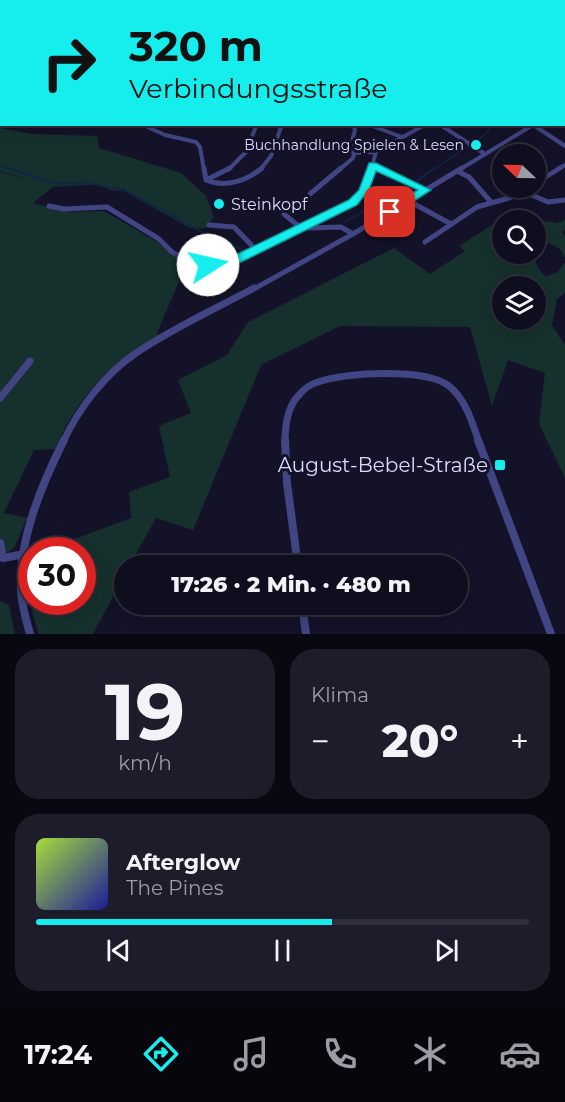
<!DOCTYPE html>
<html lang="de">
<meta charset="utf-8">
<style>
body{margin:0;font-family:Montserrat,sans-serif;background:#1d1c2b;color:#f1f3f6;height:100vh;display:flex;flex-direction:column;font-size:22px;white-space:nowrap}
*{box-sizing:border-box;margin:0}
p{font-size:20px;color:#9b9ca4}
.icon{flex:none;width:33px;height:33px;fill:none;stroke:currentColor;stroke-width:2;stroke-linecap:round;stroke-linejoin:round}
.map{position:relative;height:634px;overflow:hidden}
.drawer{display:flex;flex-direction:column;gap:15px;padding:15px;background:#080810;flex:1}
.drawer>*{flex:none}
.top-card{position:absolute;left:0px;top:0px;width:566px;height:126px;box-shadow:0 3px 15px #0003,0 0 0 2px #2f2e3c;background:#16eded;color:#111;overflow:hidden}
.needle{width:39px;rotate:292deg}
.buttons{position:absolute;left:492px;top:144px;display:grid;gap:12px}
.buttons a{display:grid;place-items:center;width:54px;height:54px;border-radius:50%;background:#0f0e1e;box-shadow:0 3px 15px #0003,0 0 0 2px #2f2e3c;font-size:30px}
.speed{position:absolute;left:18px;top:537px;display:flex;gap:12px;font-size:30px;font-weight:700;text-align:center}
.speed>*{display:grid;place-content:center;width:78px;height:78px;border-radius:50%;background:#0f0e1e;box-shadow:0 3px 15px #0003,0 0 0 2px #2f2e3c;line-height:1}
.speed .limit{border:9px solid #d22;background:#fff;color:#111}
.pin{position:absolute;display:grid;place-items:center;width:51px;height:51px;color:#fff;margin:-26px;border-radius:12px;box-shadow:0 3px 9px #0006}
.me{position:absolute;width:66px;margin:-33px;rotate:80deg;stroke-linejoin:round;filter:drop-shadow(0 0 4px #0008)}
.turn{display:flex;align-items:center;gap:21px;height:126px;padding:0 30px;font-size:27px}
.turn .icon{width:78px;height:78px;stroke-width:2.5}
.turn b{display:block;font-size:42px;line-height:51px}
.big{font-size:45px;font-weight:800;line-height:1.1}
.drawer .widget{flex:1;display:flex;flex-direction:column;justify-content:center;gap:9px;min-width:0;padding:0 21px;border-radius:24px;background:#1d1c2b}
.drawer .dial{align-items:center;gap:0}
.dial b{font-size:78px;line-height:1}
.song{display:flex;align-items:center;gap:18px}
.cover{width:72px;height:72px;border-radius:9px;background:linear-gradient(135deg,hsl(80 70% 55%),hsl(240 70% 35%))}
.played{height:6px;border-radius:3px;background:linear-gradient(90deg,#16eded 60%,#2f2e3c 60%)}
.keys{display:flex;justify-content:space-around;direction:ltr}
.heat{display:flex;justify-content:space-between;align-items:center;font-size:33px;direction:ltr}
.drawer .tiles{flex:1;display:grid;gap:15px;grid-template-columns:1fr 1fr}
.widget:last-child{grid-column:span 2}
.trip{position:absolute;left:114px;top:555px;width:354px;height:60px;border-radius:30px;background:#0f0e1e;box-shadow:0 3px 15px #0003,0 0 0 2px #2f2e3c;font-weight:800;line-height:60px;text-align:center}
.tabs{display:flex;height:96px;justify-content:space-around;align-items:center;background:#06060c;color:#9b9ca4}
.tabs .icon{width:42px;height:42px}
.tabs .selected{color:#16eded}
.tabs b{font-size:27px;color:#f1f3f6}
.map>svg:first-child{display:block}
.green{fill:#16312d;fill-rule:evenodd}
.lines{fill:none;stroke-linecap:round;stroke-linejoin:round}
.stream-far1{stroke:#0f2744;stroke-width:1.5}
.stream{stroke:#0f2744;stroke-width:2}
.minor-far4{stroke:#414583;stroke-width:3}
.minor-far3{stroke:#414583;stroke-width:4}
.minor-far2{stroke:#414583;stroke-width:5}
.minor-far1{stroke:#414583;stroke-width:7}
.minor{stroke:#414583;stroke-width:8}
.tertiary{fill:#414583;fill-rule:evenodd}
.secondary{fill:#7a83f5;fill-rule:evenodd}
.route{fill:#16eded;stroke:#0e9a9a;stroke-width:1.5}
.poi-dot{fill:#16eded;stroke:#141228;stroke-width:2}
.labels{text-anchor:middle;stroke-width:6;stroke-linejoin:round;paint-order:stroke}
.far-poi-label{font-size:14px;fill:#dcdbfc;stroke:#141228;text-anchor:end}
.poi-label{font-size:16px;fill:#dcdbfc;stroke:#141228;text-anchor:start}
.near-poi-label{font-size:20px;fill:#dcdbfc;stroke:#141228;text-anchor:end}
</style>
<div class="map">
<svg width="565" height="634" viewBox="0 0 565 634">
<rect width="100%" height="100%" fill="#141228"/>
<path class="green" d="M0,128L32,134L97,136L99,148L181,173L206,196L214,217L206,228H190L124,191L110,190L99,184L53,187L33,203L69,212L104,211L188,260L157,333L158,336C108,364 78,397 55,449L34,450L4,513L27,518L14,548L0,557V172L34,181L0,171Z
M506,216L558,223L565,220V230L562,232L565,236V258L560,249L549,243C531,250 532,265 546,276L558,272L565,262V293L557,299L552,325L565,345V478L539,424L545,373L508,360L492,406L470,327L340,326L261,365L193,530L156,518L130,565L124,566V576L93,634H39C29,610 28,581 31,555L32,602H82V550H45L131,518L129,492L170,477L159,426L191,413L178,380L227,355L248,322L394,248L430,274L465,251L459,246ZM502,220H536V254H502ZM502,286H536V320H502Z
M0,601L9,605L15,634H0Z"/>
<g class="lines">
<path class="stream-far1" d="M471,144L487,133L493,124
M0,166L12,170
M433,170L468,146"/>
<path class="stream" d="M7,168L57,184L82,182L125,190L200,231L225,239L245,252
M415,182L435,168
M345,222L410,186"/>
<path class="minor-far4" d="M350,0L356,2
M187,2L195,0
M278,2L280,0
M388,2L392,0"/>
<path class="minor-far3" d="M141,124L165,135L196,142L200,147L204,170
M353,124L355,130L350,148L354,153
M367,124L402,137
M439,124L485,154
M532,124L565,146
M354,153L376,152
M373,165L383,170
M228,170L246,152L257,124
M260,170L271,156L282,124
M339,170L353,158L354,153
M371,170L376,152L426,124
M459,170L533,125
M557,170L565,165"/>
<path class="minor-far2" d="M204,168L206,180C225,188 246,181 262,168
M380,168L426,190
M457,171L469,177L491,202
M206,180L230,168
M536,183L560,168
M523,191L548,202L565,200
M310,194L341,168
M409,201L451,224
M49,206L64,209L107,207L159,239L172,252L190,262L225,266L353,203L364,191L371,168
M284,214L302,229
M209,225L234,227L257,251
M308,228L341,227L353,234
M425,242L477,207L509,198L529,188
M252,290L353,234L462,168"/>
<path class="minor-far1" d="M0,398L30,361
M63,442C79,408 105,374 136,353C173,328 215,309 254,288
M285,442C285,425 287,407 299,395C304,389 311,384 318,382C346,372 426,368 449,386C466,400 472,422 479,442"/>
<path class="minor" d="M285,440L287,483L298,566
M478,440L551,634
M0,543L3,558L25,554
M302,604L306,634
M30,634C26,619 21,604 21,588C19,538 42,484 64,440"/>
<path class="tertiary" d="M17,0H24L20,2H12Z
M376,0H380V2H376Z
M0,2H2V4H0Z
M564,102H565V104H564Z"/>
<path class="secondary" d="M489,0H493L494,2H490Z
M564,104L565,105V109L564,108Z"/>
</g>
<path class="route" d="M369,163H376L431,190L394,214H386V209L418,190L376,171L369,190L357,205L229,268H203L201,265L203,262L223,261L349,200L359,190Z"/>
<g class="poi-dot">
<circle cx="476" cy="145" r="6"/>
<circle cx="219" cy="204" r="6"/>
<rect x="494" y="459" width="12" height="12" rx="3"/>
</g>
<g class="labels">
<g class="far-poi-label">
<text x="464" y="150">Buchhandlung Spielen &amp; Lesen</text>
</g>
<g class="poi-label">
<text x="231" y="210">Steinkopf</text>
</g>
<g class="near-poi-label">
<text x="488" y="472">August-Bebel-Straße</text>
</g>
</g>
</svg>
<div class="buttons">
<a><svg class="needle" viewBox="-14 -14 28 28"><path d="M0-13l5 13h-10z" fill="#e53935"/><path d="M0 13l5-13h-10z" fill="#9b9ca4"/></svg></a>
<a><svg class="icon" aria-label="search" viewBox="0 0 24 24"><circle cx="10" cy="10" r="6"/><path d="M15 15l6 6"/></svg></a>
<a><svg class="icon" aria-label="layers" viewBox="0 0 24 24"><path d="M12 4l9 5-9 5-9-5zM3 14l9 5 9-5"/></svg></a>
</div>
<div class="speed"><div class="limit">30</div></div>
<div class="pin" style="left:390px;top:212px;background:#d93025"><svg class="icon" aria-label="arrive" viewBox="0 0 24 24"><path d="M6 21V4h12l-3 4 3 4H6"/></svg></div>
<svg class="me" style="left:208px;top:265px" viewBox="-20 -20 40 40"><circle r="19" fill="#fff"/><path d="M0-13L10 11 0 6-10 11z" fill="#16eded"/></svg>
<div class="trip">17:26 · 2 Min. · 480 m</div>
<div class="top-card">
<div class="turn"><svg class="icon" aria-label="right" viewBox="0 0 24 24"><path d="M7 20v-9h11M14 6l5 5-5 5"/></svg><div><b>320 m</b>Verbindungsstraße</div></div>
</div>
</div>
<section class="drawer">
<div class="tiles">
<div class="widget dial"><b>19</b><p>km/h</p></div>
<div class="widget"><p>Klima</p>
<div class="heat"><a>−</a><b class="big">20°</b><a>+</a></div>
</div>
<div class="widget">
<div class="song"><i class="cover"></i><div><b>Afterglow</b><p>The Pines</p></div></div>
<div class="played"></div>
<div class="keys"><svg class="icon" aria-label="previous" viewBox="0 0 24 24"><path d="M18 5L8 12l10 7zM5 5v14"/></svg><svg class="icon" aria-label="pause" viewBox="0 0 24 24"><path d="M8 5v14M16 5v14"/></svg><svg class="icon" aria-label="next" viewBox="0 0 24 24"><path d="M6 5l10 7-10 7zM19 5v14"/></svg></div>
</div>
</div>
</section>
<nav class="tabs">
<b>17:24</b>
<svg class="icon selected" aria-label="directions" viewBox="0 0 24 24"><path d="M12 3l9 9-9 9-9-9zM9 14v-3h6M13 9l2 2-2 2"/></svg>
<svg class="icon" aria-label="music" viewBox="0 0 24 24"><path d="M9 18V5l10-2v13"/><circle cx="6" cy="18" r="3"/><circle cx="16" cy="16" r="3"/></svg>
<svg class="icon" aria-label="phone" viewBox="0 0 24 24"><path d="M5 4h4l2 5-3 2q2 4 5 5l2-3 5 2v4C11 20 4 13 5 4z"/></svg>
<svg class="icon" aria-label="climate" viewBox="0 0 24 24"><path d="M12 3v18M4 7l16 10M4 17L20 7"/></svg>
<svg class="icon" aria-label="car" viewBox="0 0 24 24"><path d="M5 17H2v-5l4-1 3-4h7l3 4 3 1v5h-3M9 17h6M6 11h13"/><circle cx="7" cy="17" r="2"/><circle cx="17" cy="17" r="2"/></svg>
</nav>
